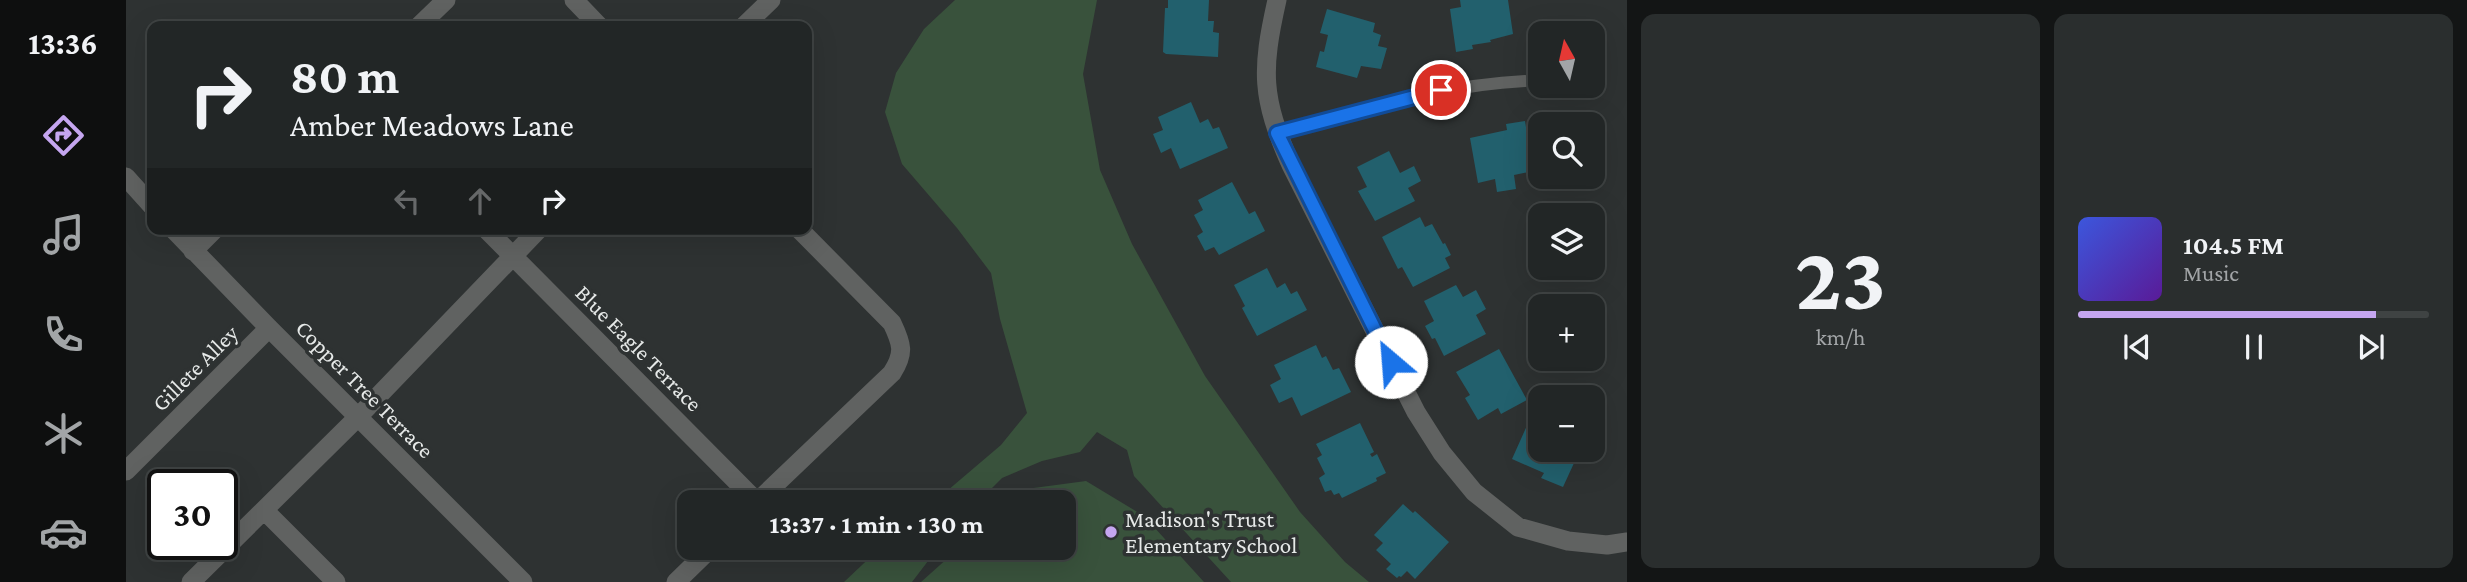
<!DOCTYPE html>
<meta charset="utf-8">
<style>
body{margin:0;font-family:"Crimson Pro",serif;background:#2a2e2e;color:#f1f3f6;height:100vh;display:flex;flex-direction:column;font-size:26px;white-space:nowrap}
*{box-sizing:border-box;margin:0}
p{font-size:23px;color:#a2a5a7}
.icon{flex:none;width:38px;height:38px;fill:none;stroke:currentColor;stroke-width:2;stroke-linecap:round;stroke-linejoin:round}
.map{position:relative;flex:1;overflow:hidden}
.sheet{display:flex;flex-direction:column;gap:14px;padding:14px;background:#131515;width:840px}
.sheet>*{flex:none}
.banner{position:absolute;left:21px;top:21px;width:665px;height:214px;border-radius:14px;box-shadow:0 7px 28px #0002,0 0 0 2px #3f4343;background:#222626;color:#f1f3f6;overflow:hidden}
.needle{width:46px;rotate:352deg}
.controls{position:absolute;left:1402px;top:21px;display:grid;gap:14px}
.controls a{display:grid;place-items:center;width:77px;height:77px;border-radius:14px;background:#222626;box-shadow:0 7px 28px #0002,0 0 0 2px #3f4343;font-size:35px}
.speed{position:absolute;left:21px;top:469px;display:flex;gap:14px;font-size:35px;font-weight:700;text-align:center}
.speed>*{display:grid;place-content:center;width:91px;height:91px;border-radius:50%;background:#222626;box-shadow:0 7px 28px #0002,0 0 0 2px #3f4343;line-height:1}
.speed .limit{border:4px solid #111;border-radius:10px;background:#fff;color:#111}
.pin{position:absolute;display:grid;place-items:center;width:60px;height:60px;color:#fff;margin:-30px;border:4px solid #fff;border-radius:50%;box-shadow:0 2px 7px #0007}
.me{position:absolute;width:77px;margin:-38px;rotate:333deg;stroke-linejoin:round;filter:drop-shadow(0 0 5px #0008)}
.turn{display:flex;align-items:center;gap:24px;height:147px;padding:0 28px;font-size:32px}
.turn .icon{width:91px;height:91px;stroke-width:2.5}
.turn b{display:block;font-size:49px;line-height:60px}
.lanes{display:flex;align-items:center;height:66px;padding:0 28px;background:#0003;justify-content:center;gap:35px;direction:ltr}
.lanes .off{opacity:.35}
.sheet .card{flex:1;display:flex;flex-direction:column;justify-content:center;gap:10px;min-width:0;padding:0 24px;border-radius:14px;background:#2a2e2e}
.sheet .dial{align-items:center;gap:0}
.dial b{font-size:91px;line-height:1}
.song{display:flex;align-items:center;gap:21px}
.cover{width:84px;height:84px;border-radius:10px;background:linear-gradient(135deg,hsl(230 70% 55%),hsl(270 70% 35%))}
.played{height:7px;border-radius:4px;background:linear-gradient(90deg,#c5a6f0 85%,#3f4343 85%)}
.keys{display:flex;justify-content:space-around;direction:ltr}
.sheet .tiles{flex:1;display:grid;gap:14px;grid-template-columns:repeat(2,1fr)}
.trip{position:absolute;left:551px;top:490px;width:399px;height:70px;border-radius:14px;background:#222626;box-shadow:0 7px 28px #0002,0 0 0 2px #3f4343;font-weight:700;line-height:70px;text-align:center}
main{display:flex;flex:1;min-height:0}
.tab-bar{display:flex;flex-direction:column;width:126px;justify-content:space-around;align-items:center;background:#0e0f0f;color:#a2a5a7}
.tab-bar .icon{width:49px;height:49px}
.tab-bar .on{color:#c5a6f0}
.tab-bar b{font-size:32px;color:#f1f3f6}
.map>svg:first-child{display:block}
.green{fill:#39523c}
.building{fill:#22606d}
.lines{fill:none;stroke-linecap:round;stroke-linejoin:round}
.service{stroke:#606261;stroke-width:12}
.minor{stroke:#606261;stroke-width:19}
.route-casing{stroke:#114b97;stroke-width:18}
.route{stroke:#1a73e8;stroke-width:12}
.poi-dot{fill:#c5a6f0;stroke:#2e3232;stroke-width:2.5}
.labels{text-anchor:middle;stroke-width:7;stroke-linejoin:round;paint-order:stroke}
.street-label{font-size:23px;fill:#e6e9e8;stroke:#2e3232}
.poi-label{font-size:23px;fill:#e6e9e8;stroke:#2e3232;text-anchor:start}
</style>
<main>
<nav class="tab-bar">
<b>13:36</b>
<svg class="icon on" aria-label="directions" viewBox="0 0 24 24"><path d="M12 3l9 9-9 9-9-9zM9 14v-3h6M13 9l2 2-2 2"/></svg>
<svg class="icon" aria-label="music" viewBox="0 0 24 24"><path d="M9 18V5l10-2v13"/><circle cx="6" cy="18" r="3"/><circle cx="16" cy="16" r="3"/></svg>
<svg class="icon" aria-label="phone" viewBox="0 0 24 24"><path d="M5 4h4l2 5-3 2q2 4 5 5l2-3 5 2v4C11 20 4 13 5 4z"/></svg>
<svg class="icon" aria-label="climate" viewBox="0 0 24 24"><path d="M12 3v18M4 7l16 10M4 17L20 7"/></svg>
<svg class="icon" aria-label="car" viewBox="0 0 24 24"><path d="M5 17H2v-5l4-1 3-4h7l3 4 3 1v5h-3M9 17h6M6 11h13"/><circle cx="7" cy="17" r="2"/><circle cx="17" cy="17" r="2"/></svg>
</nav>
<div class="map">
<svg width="1501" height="582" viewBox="0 0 1501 582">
<rect width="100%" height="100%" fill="#2e3232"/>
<path class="green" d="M829,0H971L957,74L974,170L1006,244L1079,376L1174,512L1219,562L1243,582H1105L1008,476L1001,450L971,432L954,452L916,461L876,478L852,502H808L875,445L901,413L874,319L865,273L831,228L776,164L759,112L770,73L798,29Z
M960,481L1018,516L1078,582H795L833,548H938V502H885L900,489Z
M754,548H812L786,582H718Z"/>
<path class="building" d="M1042,0H1083L1082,21H1088L1087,32L1093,33L1092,57L1040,54L1037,52L1039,8H1042Z
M1334,0H1382L1387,34L1364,40L1365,42L1346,45L1347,49L1330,52L1324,9L1335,7Z
M1201,9L1249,23L1247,32L1255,35L1252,46L1261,48L1255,69L1235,66L1231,78L1190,67L1194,51L1198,52L1202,35L1194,33Z
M1065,102L1074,123L1082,119L1087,129L1093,127L1102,148L1054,169L1045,148L1035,153L1027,134L1037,130L1032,117Z
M1399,121L1407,171L1388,175L1390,189L1371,192L1369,179L1352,183L1344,138L1381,130L1380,124Z
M1263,151L1274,173L1288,166L1295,181L1282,188L1289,201L1249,221L1232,191L1241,187L1231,167Z
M1106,182L1123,214L1129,211L1139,231L1093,255L1088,247L1079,251L1071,236L1077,232L1068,215L1077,210L1072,200Z
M1294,217L1299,227L1306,224L1317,244L1319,243L1325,255L1319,258L1324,268L1287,287L1276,267L1272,269L1256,237Z
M1141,268L1151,288L1159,283L1165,294L1171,291L1181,310L1131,336L1116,308L1119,306L1108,285Z
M1330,285L1337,297L1350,290L1360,309L1350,315L1360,334L1318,356L1309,338L1306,339L1299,326L1308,321L1298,301Z
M1190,345L1196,358L1200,356L1207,370L1213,368L1225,392L1175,416L1166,397L1153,403L1144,385L1155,379L1148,365Z
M1373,349L1401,400L1375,414L1372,408L1352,420L1339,398L1344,395L1330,372Z
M1403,421L1414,426V450H1454L1437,487L1415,478L1418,473L1386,459Z
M1234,423L1248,452L1244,454L1246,457L1251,454L1260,473L1250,478L1251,481L1216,498L1213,493L1208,495L1205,490L1199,492L1193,478L1199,474L1191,458L1196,455L1190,444Z
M1277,504L1287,513L1289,511L1323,542L1289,579L1281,571L1275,577L1273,576L1271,578L1260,569L1265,564L1250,550L1257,543L1248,535Z"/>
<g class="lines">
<path class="service" d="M1151,133C1233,112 1314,85 1399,81"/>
<path class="minor" d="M448,0L473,26
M1151,0C1135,71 1135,97 1165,165L1290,412L1316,453L1348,492L1392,527L1442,541L1481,545L1501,542
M293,26L320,0
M618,26L645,0
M0,177L26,206
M47,229L143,328L397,582
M360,229L631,502
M67,251L89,229
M0,471L143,328
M631,502L766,373C779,353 776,344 766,323L673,229
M138,510L210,582
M65,582L232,417L413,229
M550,582L585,548"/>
</g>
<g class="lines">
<g class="route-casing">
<path id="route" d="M1265,362L1151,133L1315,90"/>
</g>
<use href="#route" class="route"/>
</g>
<circle class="poi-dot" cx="985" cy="532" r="7"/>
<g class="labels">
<g class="street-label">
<text transform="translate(513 348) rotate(45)" y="8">Blue Eagle Terrace</text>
<text transform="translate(69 368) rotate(-45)" y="8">Gillete Alley</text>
<text transform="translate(239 389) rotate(45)" y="8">Copper Tree Terrace</text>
</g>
<g class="poi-label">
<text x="999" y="527">Madison's Trust<tspan x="999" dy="26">Elementary School</tspan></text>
</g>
</g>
</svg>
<div class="controls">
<a><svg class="needle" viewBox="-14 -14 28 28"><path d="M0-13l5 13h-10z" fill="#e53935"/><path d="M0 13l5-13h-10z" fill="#a2a5a7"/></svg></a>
<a><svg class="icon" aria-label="search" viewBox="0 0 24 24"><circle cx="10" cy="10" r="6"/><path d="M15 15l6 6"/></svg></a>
<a><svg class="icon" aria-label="layers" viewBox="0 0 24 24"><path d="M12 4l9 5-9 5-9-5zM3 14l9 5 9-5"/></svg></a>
<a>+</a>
<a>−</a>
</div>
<div class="speed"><div class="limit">30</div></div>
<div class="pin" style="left:1315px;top:90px;background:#d93025"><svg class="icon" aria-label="arrive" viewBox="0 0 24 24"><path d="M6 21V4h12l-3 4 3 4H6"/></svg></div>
<svg class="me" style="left:1265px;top:362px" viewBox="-20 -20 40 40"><circle r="19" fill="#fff"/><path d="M0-13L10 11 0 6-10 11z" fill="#1a73e8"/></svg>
<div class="trip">13:37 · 1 min · 130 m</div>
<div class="banner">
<div class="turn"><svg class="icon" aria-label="right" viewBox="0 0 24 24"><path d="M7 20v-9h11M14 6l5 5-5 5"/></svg><div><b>80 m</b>Amber Meadows Lane</div></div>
<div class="lanes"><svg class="icon off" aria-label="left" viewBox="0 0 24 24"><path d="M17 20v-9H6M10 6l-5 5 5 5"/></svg><svg class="icon off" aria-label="ahead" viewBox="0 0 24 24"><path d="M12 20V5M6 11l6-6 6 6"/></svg><svg class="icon" aria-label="right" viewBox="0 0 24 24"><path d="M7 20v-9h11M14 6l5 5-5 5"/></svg></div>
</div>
</div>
<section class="sheet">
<div class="tiles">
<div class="card dial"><b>23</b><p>km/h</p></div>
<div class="card">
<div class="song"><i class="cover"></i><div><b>104.5 FM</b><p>Music</p></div></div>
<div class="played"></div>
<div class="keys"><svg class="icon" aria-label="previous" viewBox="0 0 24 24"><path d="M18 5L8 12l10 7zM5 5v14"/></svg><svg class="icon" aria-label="pause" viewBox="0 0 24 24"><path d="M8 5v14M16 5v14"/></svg><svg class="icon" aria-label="next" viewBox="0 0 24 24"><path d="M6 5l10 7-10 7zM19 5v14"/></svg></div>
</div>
</div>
</section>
</main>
